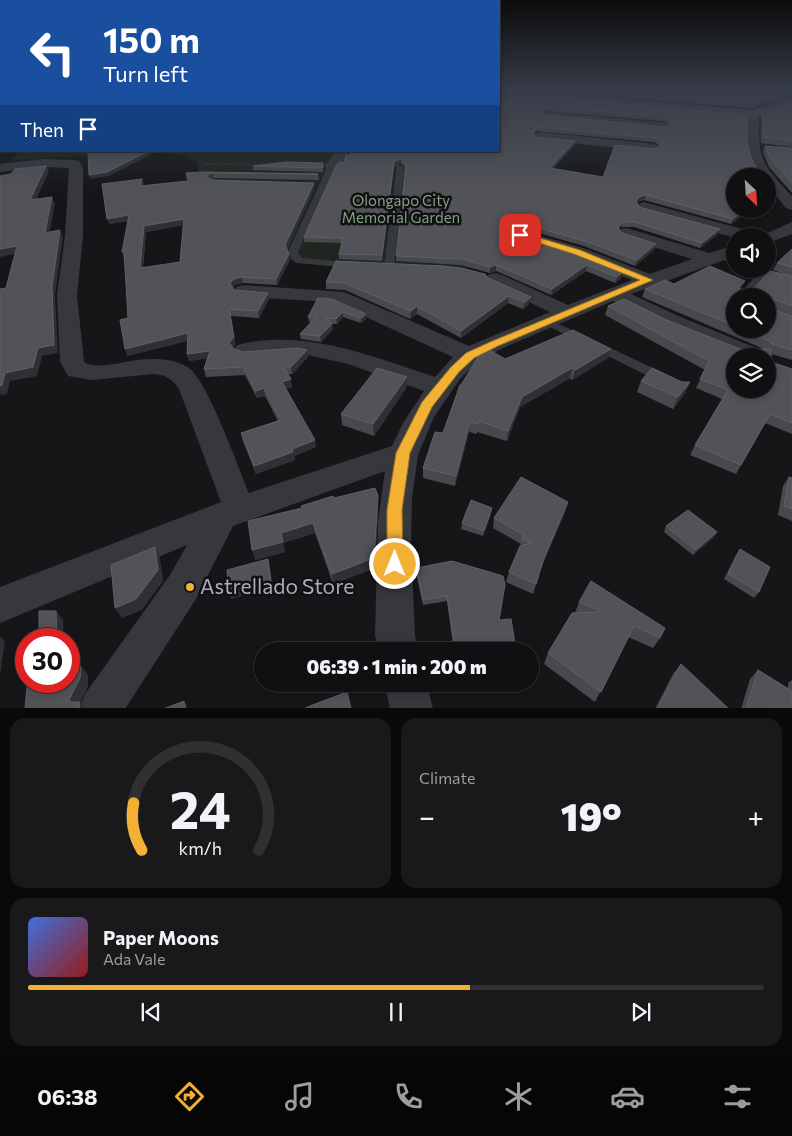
<!DOCTYPE html>
<meta charset="utf-8">
<style>
body{margin:0;font-family:Commissioner,sans-serif;background:#19191b;color:#f1f3f6;height:100vh;display:flex;flex-direction:column;font-size:19px;white-space:nowrap}
*{box-sizing:border-box;margin:0}
p{font-size:16px;color:#9c9d9f}
.icon{flex:none;width:28px;height:28px;fill:none;stroke:currentColor;stroke-width:2;stroke-linecap:round;stroke-linejoin:round}
.map{position:relative;height:708px;overflow:hidden}
.details{display:flex;flex-direction:column;gap:10px;padding:10px;background:#09090a;flex:1}
.details>*{flex:none}
.banner{position:absolute;left:0px;top:0px;width:500px;height:152px;box-shadow:0 2px 8px #0003,0 0 0 1px #303032;background:#1a4fa0;color:#fff;overflow:hidden}
.needle{width:32px;rotate:155deg}
.tools{position:absolute;left:726px;top:168px;display:grid;gap:10px}
.tools a{display:grid;place-items:center;width:50px;height:50px;border-radius:50%;background:#101012;box-shadow:0 2px 8px #0003,0 0 0 1px #303032;font-size:25px}
.speed{position:absolute;left:15px;top:628px;display:flex;gap:10px;font-size:25px;font-weight:700;text-align:center}
.speed>*{display:grid;place-content:center;width:65px;height:65px;border-radius:50%;background:#101012;box-shadow:0 2px 8px #0003,0 0 0 1px #303032;line-height:1}
.speed .limit{border:8px solid #d22;background:#fff;color:#111}
.pin{position:absolute;display:grid;place-items:center;width:42px;height:42px;color:#fff;margin:-21px;border-radius:10px;box-shadow:0 2px 8px #0006}
.me{position:absolute;width:55px;margin:-28px;rotate:0deg;stroke-linejoin:round;filter:drop-shadow(0 0 4px #0008)}
.turn{display:flex;align-items:center;gap:18px;height:105px;padding:0 20px;font-size:22px}
.turn .icon{width:65px;height:65px;stroke-width:2.5}
.turn b{display:block;font-size:35px;line-height:42px}
.then{display:flex;align-items:center;height:48px;padding:0 20px;background:#0003;gap:10px;font-size:19px}
.big{font-size:38px;font-weight:800;line-height:1.1}
.details .tile{flex:1;display:flex;flex-direction:column;justify-content:center;gap:8px;min-width:0;padding:0 18px;border-radius:15px;background:#19191b}
.details .dial{align-items:center;gap:0}
.dial svg{height:130px;overflow:visible;fill:none;stroke:#303032;stroke-width:7;stroke-linecap:round;text-anchor:middle}
.dial text{fill:#f1f3f6;stroke:none}
.song{display:flex;align-items:center;gap:15px}
.cover{width:60px;height:60px;border-radius:8px;background:linear-gradient(135deg,hsl(220 70% 55%),hsl(0 70% 35%))}
.played{height:5px;border-radius:2px;background:linear-gradient(90deg,#f2b134 60%,#303032 60%)}
.keys{display:flex;justify-content:space-around;direction:ltr}
.heat{display:flex;justify-content:space-between;align-items:center;font-size:28px;direction:ltr}
.details .tiles{flex:1;display:grid;gap:10px;grid-template-columns:1fr 1fr}
.tile:last-child{grid-column:span 2}
.trip{position:absolute;left:254px;top:642px;width:285px;height:50px;border-radius:25px;background:#101012;box-shadow:0 2px 8px #0003,0 0 0 1px #303032;font-weight:800;line-height:50px;text-align:center}
.menu{display:flex;height:80px;justify-content:space-around;align-items:center;background:#060607;color:#9c9d9f}
.menu .icon{width:35px;height:35px}
.menu .selected{color:#f2b134}
.menu b{font-size:22px;color:#f1f3f6}
.map>svg:first-child{display:block}
.green{fill:#1e261f}
.lines{fill:none;stroke-linecap:round;stroke-linejoin:round}
.path{stroke:#3d3f44;stroke-width:2;stroke-dasharray:1 2;stroke-linecap:butt}
.lane{fill:#37383d;fill-rule:evenodd}
.street{fill:#37383d;fill-rule:evenodd}
.secondary{fill:#45474d;fill-rule:evenodd}
.wall{fill:#47494d;fill-rule:evenodd}
.shaded-wall{fill:#2f3033}
.building{fill:#525359;stroke:#5f6168;fill-rule:evenodd}
.route{fill:#f2b134;stroke:#9d7322}
.poi-dot{fill:#f2b134;stroke:#111113;stroke-width:2}
.labels{text-anchor:middle;stroke-width:5;stroke-linejoin:round;paint-order:stroke}
.far-park-label{font-size:15px;fill:#7fa381;stroke:#111113}
.near-poi-label{font-size:21px;fill:#a8adb8;stroke:#111113;text-anchor:start}
</style>
<div class="map">
<svg width="792" height="709" viewBox="0 0 792 709">
<rect width="100%" height="100%" fill="#161618"/>
<path class="green" d="M20,151H485L472,263L464,273L291,259L202,199L197,162L187,156L148,151L13,160Z"/>
<g class="lines">
<path class="path" d="M206,164L269,165"/>
<path class="lane" d="M0,120H1V124H0Z
M329,164L336,166L298,252L302,258L355,263L356,265L351,268L297,263L292,260L288,252Z
M397,165L404,167L394,266L389,269L384,266Z
M720,253L735,258V264L717,258L715,256Z
M750,269H762L766,271L767,276L748,296H737L757,275Z
M546,318L668,375L670,378L668,381H658L542,323L540,321L542,319Z"/>
<path class="street" d="M616,91H629L602,102L599,103L594,100Z
M754,111L759,114C758,162 761,162 792,196V210L786,208L768,186V176H759C744,157 747,137 749,114Z
M550,112L664,123L670,126L664,129L546,117L545,115L546,113Z
M540,132L654,144L660,148L654,152L536,139L534,136L536,133Z
M336,151H349L337,169H327L325,166Z
M42,159L74,160L79,161L83,168V236L77,295L84,362C97,370 122,362 137,360C154,358 175,358 189,368C208,382 238,467 249,493L392,446L403,423L424,391L348,364L299,353L245,357L237,355L233,350L237,345C304,328 371,356 435,377L453,357L333,302L243,297L236,295L233,291L236,287L243,285L344,292L469,346L550,312L488,283L485,279L488,275L495,273L502,275L568,305L632,280L571,256L514,239L511,235L514,231L520,230L583,248L650,274L692,259L621,237L618,233L621,229L627,228L709,253L735,245V256L631,294L683,318L764,351L768,356H736L667,328L613,301L503,348L479,360L460,379L434,417L418,455L412,498L411,545L415,636L419,651H379L375,636L378,521L385,471L233,526L196,599L125,709H79L85,694L170,575L187,545L0,623V587L221,502L179,389C172,379 166,375 154,374L92,380L68,376L60,362L57,295L65,236L69,168L42,167L0,172V164Z
M644,202L753,232L756,236H735V238L638,210L636,207L638,204Z
M792,222V234L768,243V236H761Z
M385,684H427L433,709H390Z"/>
<path class="secondary" d="M499,91H522L753,110L792,97V104L754,118L499,95Z"/>
</g>
<path class="wall" d="M537,91H612L600,96Z
M792,91V96L753,108L619,97L620,92Z
M499,98L748,115L747,142L751,158L759,172L768,181L771,193L735,209H751L731,224L644,200L637,202V203L639,207L717,235L700,248L634,227H621L619,229L622,233L656,244L655,249L635,266L584,246L521,228L514,229L512,231L514,235L623,272L621,278L615,283L586,271L551,295L496,271L490,273L461,265L396,261L405,167L401,163L394,167L382,261L339,259V254L342,243L304,242V237L344,162L349,155ZM546,111L664,121L669,125L665,127L546,115L545,113ZM536,131L654,142L660,146L655,149L603,177L553,169L574,145L575,141L536,137L534,134Z
M792,102V147L761,143V117L763,112Z
M765,146L792,148V193L769,167L763,152Z
M253,166L323,167V172L253,170Z
M201,172L318,174L319,180L213,178L211,179L212,180L314,183V189L287,249L290,260L277,285L243,283L235,285L233,288L234,290L269,299L259,318L231,316L235,344L233,348L234,349L243,352L307,350L308,357L292,374H288L292,387L285,389L316,447L294,456L295,460L256,474L243,441L241,433L278,421L265,396L257,398L245,375L206,377L204,369L207,358L189,361L187,354V341L127,356L128,318L125,259H124L128,221L109,224L144,184L143,186L188,181ZM183,225L180,262L143,268L146,232Z
M792,249V360L771,354V362L792,369V434L765,423L736,474L690,455L695,445L722,399L696,388L705,370L605,315L608,306L669,321L740,349H764L642,297L645,289L674,284L741,290L753,289L790,276L773,270L777,263ZM735,296L768,329H735Z
M488,278L529,304L523,309L508,303L461,338L417,314L410,319L345,290L326,289V282Z
M318,298L366,314V319L361,323L343,317L337,324H332L333,329L321,342L301,339L300,334L312,322H309L308,317Z
M611,349L608,358L572,380L570,378L520,407L507,441L477,432V434L469,432L455,486L423,478V468L443,433L461,385L505,359Z
M407,377L406,388L374,436L342,425L341,414Z
M641,381L682,382H690L685,393L673,409L637,392Z
M789,477L792,478V521L778,515L783,486Z
M334,498L378,506L375,568L333,584L315,533L283,543L285,552L255,560L302,508Z
M565,512L541,568L533,594L506,582L509,572L521,544L493,528L494,518Z
M491,513L483,536L461,529L462,523Z
M666,526L717,532L713,538L693,555L664,532Z
M740,549L759,592L754,598L724,579L736,555Z
M416,568L499,620L516,650L515,651H454L447,601L423,605L416,573Z
M579,602L660,638L653,648L628,637L595,702L544,664L548,653L575,613Z
M681,664L729,709H655L673,674Z
M758,670L788,689V683L792,680V709H741L750,679Z"/>
<path class="shaded-wall" d="M601,91H612L600,96Z
M792,92V96L753,108L755,103Z
M575,141L574,145L549,173L550,168Z
M149,151H150V155L109,176L90,179L89,175Z
M401,159V163L394,167L382,261V255L394,162Z
M46,166L49,171L33,207L30,200Z
M212,173L213,178L207,181L206,176Z
M142,179L144,184L142,192L140,186Z
M314,183V189L286,251L285,245Z
M773,188L771,193L768,196V192Z
M646,195L644,200L637,202L634,206L636,201L639,197Z
M52,197L55,204L48,240L45,233Z
M746,209H751L731,224L733,219Z
M129,215L131,221L109,224L107,219Z
M184,219L185,225L146,232L142,275L140,268L144,226Z
M622,222L621,227L616,233L618,228Z
M521,223V228L514,229L510,234V228L514,224Z
M720,229L717,235L700,248L702,243Z
M60,230L63,237L55,295L58,353L42,356L37,376L10,381L7,394L0,395V386L5,373L52,287Z
M656,244L655,249L635,266L637,260Z
M17,246L20,253L0,257V249Z
M122,252H124L127,258L124,259Z
M289,254L290,260L277,285L276,279Z
M496,265V271L490,273V267Z
M587,265L586,271L551,295L552,289Z
M623,272L621,278L615,283L617,277Z
M242,277L243,283L235,285L232,290L230,283L234,279Z
M745,281L741,289L736,295L739,287Z
M268,293L269,299L259,318L258,311Z
M509,296L508,303L461,338V331Z
M531,297L529,304L523,309L525,302Z
M417,306V314L410,319L411,311Z
M229,309L235,344L231,350L229,343Z
M343,312V317L337,324L336,319Z
M366,314V319L361,323V318Z
M332,324L333,329L321,342L320,336Z
M188,333L190,340L127,356L125,349Z
M611,349L608,358L572,380L575,370Z
M307,350L308,357L292,374L291,367Z
M210,351L212,358L189,361L187,354Z
M572,368L570,378L520,407L507,441L508,431L522,397Z
M407,377L406,388L374,436L373,424Z
M291,379L292,387L283,390L282,382Z
M690,382L685,393L673,409L678,397Z
M264,388L265,396L257,398L256,391Z
M470,422L469,432L455,486L456,476Z
M315,440L316,447L294,456L295,460L256,474L254,466L292,449Z
M378,496V506L375,568L333,584L332,574Z
M568,502L565,512L541,568L533,594L544,558Z
M492,508L491,513L483,536L484,531Z
M313,523L315,533L283,543L285,552L255,560L252,550L281,533Z
M717,532L713,538L693,555L696,550Z
M155,547L160,558L163,581L142,610L122,618L115,608Z
M268,559L273,587L231,599L229,593Z
M56,611L63,620L64,639H57Z
M0,637L5,641L0,675Z
M81,666L88,675V687L80,703L85,709H77L69,700Z
M184,701L187,706V709H185Z"/>
<path class="building" d="M624,91H792V92L755,103L620,92Z
M510,94L748,115L747,142L751,158L759,172L768,173V181L773,188L768,192V176H735V209H746L733,219L646,195L639,197L636,201L639,207L720,229L702,243L635,222H622L618,228L622,233L656,244L637,260L585,241L521,223L514,224L510,228L514,235L572,252L623,272L617,277L587,265L552,289L496,265L490,267L462,259L396,256L406,163L401,159L394,162L382,255L339,254L343,238L304,237L336,166L340,162H344L346,155H349L352,151H499V98H507ZM546,107L665,117L673,123L665,127L546,115L544,112ZM536,127L655,138L663,143L655,149L615,145L603,177L550,168L575,141L536,137L533,133Z
M792,102V141L764,137L763,112Z
M765,146L792,148V183L772,161Z
M149,151L107,172L89,175L88,152L89,151Z
M286,162L323,163V168L253,166Z
M46,166L30,200L52,197L45,233L60,230L52,287L54,345L38,348L33,367L5,373L2,385L0,386V289L6,288L17,246L0,249V176L11,174L15,169Z
M201,172L318,174L212,173L206,176L212,180L314,183L285,245L289,254L276,279L242,277L234,279L230,283L234,290L268,293L258,311L229,309L234,337L229,343L234,349L243,352L298,348L307,350L291,367H284L291,379L282,382L315,440L292,449L293,452L254,466L241,433L281,420L264,388L256,391L243,367L204,369L210,351L187,354L188,333L125,349L120,320L128,318L124,252H122L129,215L107,219L102,184L142,179L140,186L188,181L186,173ZM184,219L180,262L140,268L144,226Z
M792,249V267L777,263Z
M336,261L443,266L461,268L485,274L488,278L531,297L525,302L509,296L461,331L417,306L411,311L344,283L326,282Z
M710,266L745,281L739,287L741,290L753,289L770,271L792,276V306L773,299L770,301L771,309L791,316H792V350L772,344L769,341L741,329H768V296H735V326L645,289L665,280L674,284Z
M318,298L332,299L366,314L361,318L343,312L336,319L326,318L332,324L320,336L300,334L316,317H308Z
M624,299L669,321L740,349H771V362L792,369V423L770,414L741,465L695,445L728,390L700,379L709,361L608,306ZM735,356H768V389H735Z
M573,330L611,349L575,370L572,368L522,397L508,431L479,421L478,424L470,422L456,476L423,468L435,432L443,433L460,385H461L481,352L488,349L505,359Z
M377,368L407,377L373,424L341,414Z
M652,368L682,382H690L678,397L641,381Z
M521,477L568,502L544,558L536,584L509,572L520,546L532,543L522,540L524,535L494,518Z
M789,477L792,478V509L784,506Z
M375,488L378,496L374,558L332,574L313,523L281,533L283,542L252,550L248,521L302,508L301,506L333,496L334,498Z
M471,500L492,508L484,531L462,523Z
M688,510L717,532L696,550L666,526Z
M155,547L158,570L136,599L115,608L111,565Z
M740,549L770,567L759,592L728,574Z
M268,559L271,582L229,593L227,570Z
M452,561L503,576L505,585L499,620L511,619L516,650H455L447,596L423,600L416,568Z
M591,581L665,628L660,638L634,626L601,692L548,653L572,613L602,612L579,602Z
M39,611H56L57,639H39Z
M681,664L729,709H657Z
M81,666L80,678L69,700L71,702H80L79,709H25L27,686L40,681H69V671Z
M758,670L792,691V709H779L776,706L775,709H746Z
M347,692L351,709H306L305,708Z
M184,701L185,709H163Z"/>
<linearGradient id="sky" x2="0" y2="1"><stop stop-color="#0c0c0d"/><stop offset="0.48" stop-color="#363c48"/><stop offset="1" stop-color="#363c48" stop-opacity="0"/></linearGradient>
<rect width="792" height="190" fill="url(#sky)"/>
<path class="route" d="M520,232L580,250L653,280L498,346L474,358L459,372L432,407L410,453L402,510L403,564L401,570L395,572L389,570L387,564V510L396,453L422,402L451,367L466,353L490,342L640,280L574,254L517,236L516,235Z"/>
<circle class="poi-dot" cx="190" cy="587" r="5"/>
<g class="labels">
<g class="far-park-label">
<text x="401" y="206">Olongapo City<tspan x="401" dy="17">Memorial Garden</tspan></text>
</g>
<g class="near-poi-label">
<text x="200" y="594">Astrellado Store</text>
</g>
</g>
</svg>
<div class="tools">
<a><svg class="needle" viewBox="-14 -14 28 28"><path d="M0-13l5 13h-10z" fill="#e53935"/><path d="M0 13l5-13h-10z" fill="#9c9d9f"/></svg></a>
<a><svg class="icon" aria-label="sound" viewBox="0 0 24 24"><path d="M4 9h4l5-4v14l-5-4H4zM17 9q2 3 0 6"/></svg></a>
<a><svg class="icon" aria-label="search" viewBox="0 0 24 24"><circle cx="10" cy="10" r="6"/><path d="M15 15l6 6"/></svg></a>
<a><svg class="icon" aria-label="layers" viewBox="0 0 24 24"><path d="M12 4l9 5-9 5-9-5zM3 14l9 5 9-5"/></svg></a>
</div>
<div class="speed"><div class="limit">30</div></div>
<div class="pin" style="left:520px;top:235px;background:#d93025"><svg class="icon" aria-label="arrive" viewBox="0 0 24 24"><path d="M6 21V4h12l-3 4 3 4H6"/></svg></div>
<svg class="me" style="left:395px;top:564px" viewBox="-20 -20 40 40"><circle r="17" fill="#f2b134" stroke="#fff" stroke-width="3"/><path d="M0-11L8 9 0 5-8 9z" fill="#fff"/></svg>
<div class="trip">06:39 · 1 min · 200 m</div>
<div class="banner">
<div class="turn"><svg class="icon" aria-label="left" viewBox="0 0 24 24"><path d="M17 20v-9H6M10 6l-5 5 5 5"/></svg><div><b>150 m</b>Turn left</div></div>
<div class="then">Then<svg class="icon" aria-label="arrive" viewBox="0 0 24 24"><path d="M6 21V4h12l-3 4 3 4H6"/></svg></div>
</div>
</div>
<section class="details">
<div class="tiles">
<div class="tile dial"><svg viewBox="0 0 100 80">
<path d="M14 69A42 42 0 1 1 86 69"/>
<path d="M14 69A42 42 0 0 1 9 40" stroke="#f2b134"/>
<text x="50" y="56" font-size="32" font-weight="700">24</text>
<text x="50" y="72" font-size="11">km/h</text>
</svg></div>
<div class="tile"><p>Climate</p>
<div class="heat"><a>−</a><b class="big">19°</b><a>+</a></div>
</div>
<div class="tile">
<div class="song"><i class="cover"></i><div><b>Paper Moons</b><p>Ada Vale</p></div></div>
<div class="played"></div>
<div class="keys"><svg class="icon" aria-label="previous" viewBox="0 0 24 24"><path d="M18 5L8 12l10 7zM5 5v14"/></svg><svg class="icon" aria-label="pause" viewBox="0 0 24 24"><path d="M8 5v14M16 5v14"/></svg><svg class="icon" aria-label="next" viewBox="0 0 24 24"><path d="M6 5l10 7-10 7zM19 5v14"/></svg></div>
</div>
</div>
</section>
<nav class="menu">
<b>06:38</b>
<svg class="icon selected" aria-label="directions" viewBox="0 0 24 24"><path d="M12 3l9 9-9 9-9-9zM9 14v-3h6M13 9l2 2-2 2"/></svg>
<svg class="icon" aria-label="music" viewBox="0 0 24 24"><path d="M9 18V5l10-2v13"/><circle cx="6" cy="18" r="3"/><circle cx="16" cy="16" r="3"/></svg>
<svg class="icon" aria-label="phone" viewBox="0 0 24 24"><path d="M5 4h4l2 5-3 2q2 4 5 5l2-3 5 2v4C11 20 4 13 5 4z"/></svg>
<svg class="icon" aria-label="climate" viewBox="0 0 24 24"><path d="M12 3v18M4 7l16 10M4 17L20 7"/></svg>
<svg class="icon" aria-label="car" viewBox="0 0 24 24"><path d="M5 17H2v-5l4-1 3-4h7l3 4 3 1v5h-3M9 17h6M6 11h13"/><circle cx="7" cy="17" r="2"/><circle cx="17" cy="17" r="2"/></svg>
<svg class="icon" aria-label="filters" viewBox="0 0 24 24"><path d="M4 7h16M4 17h16"/><circle cx="9" cy="7" r="2"/><circle cx="15" cy="17" r="2"/></svg>
</nav>
